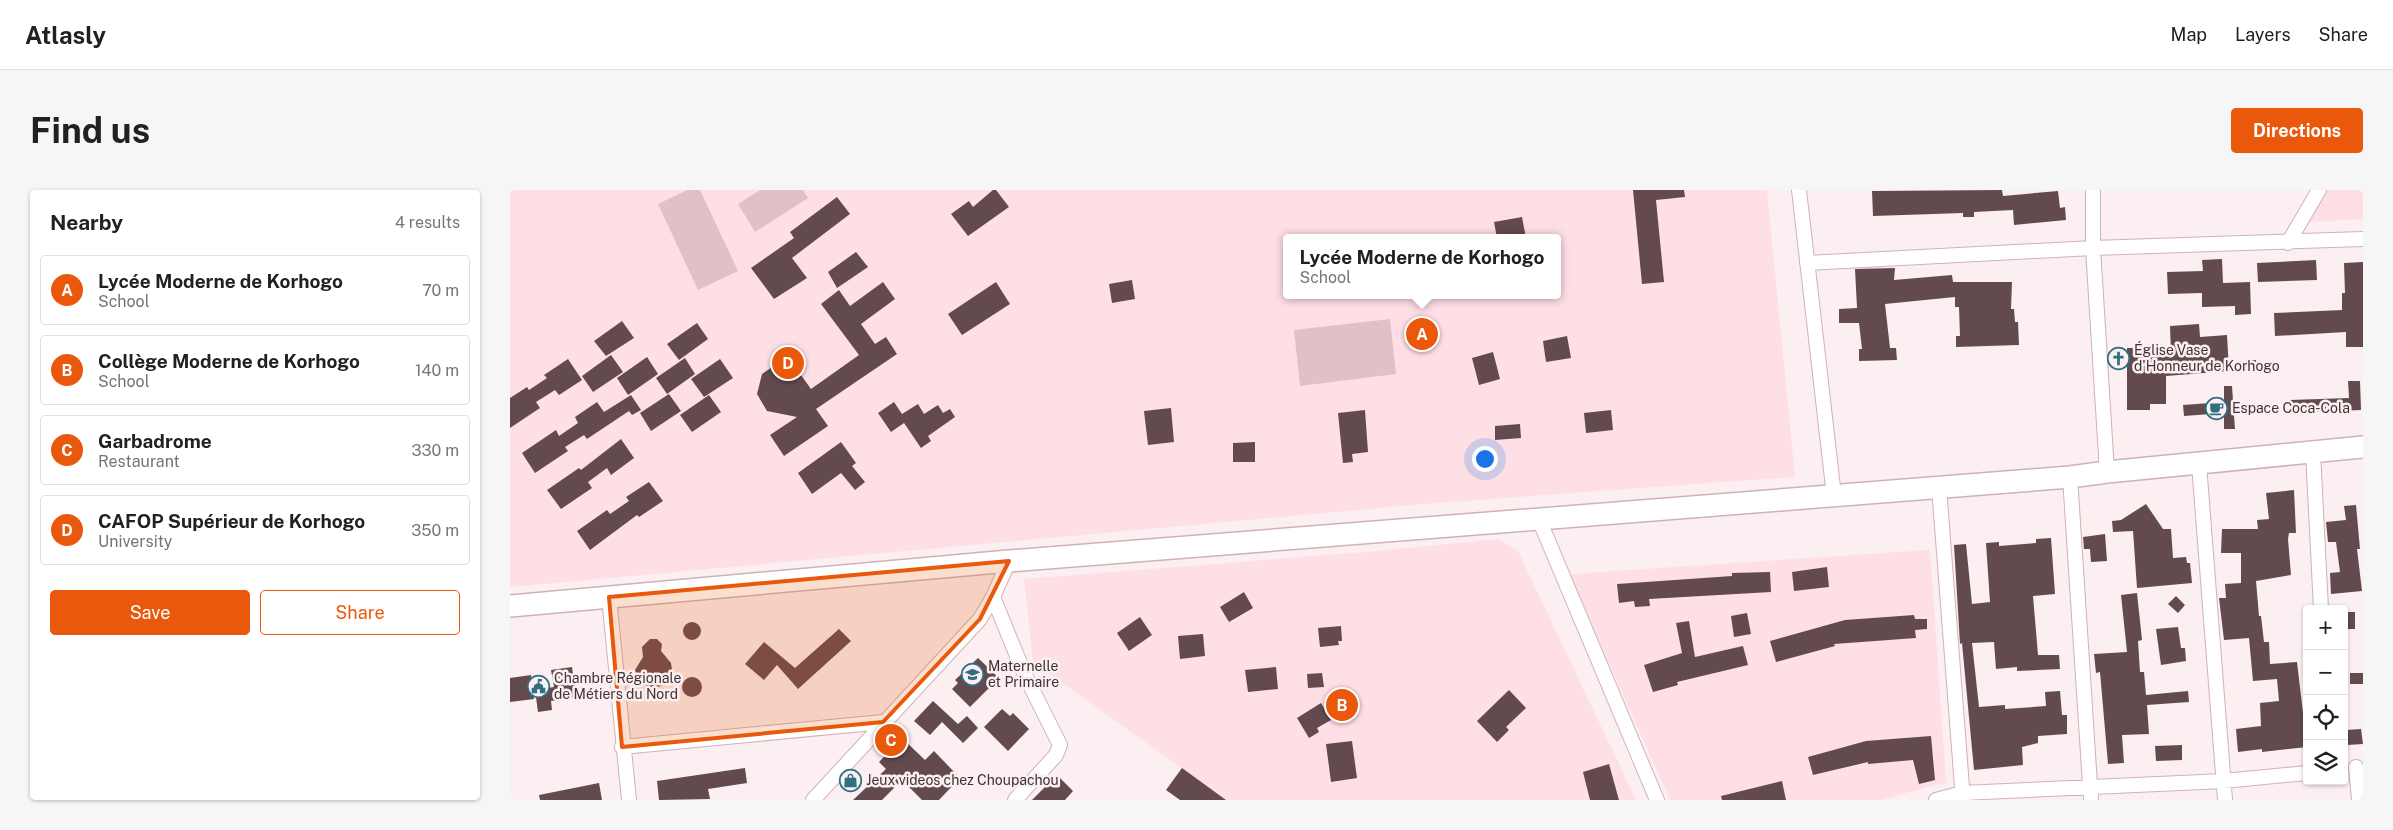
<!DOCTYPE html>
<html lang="en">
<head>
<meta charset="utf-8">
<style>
	body { margin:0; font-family:"Public Sans",sans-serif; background:#f6f6f6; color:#202124 }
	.controls { position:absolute; right:15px; bottom:15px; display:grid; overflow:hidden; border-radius:5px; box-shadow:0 1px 4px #0004 }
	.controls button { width:45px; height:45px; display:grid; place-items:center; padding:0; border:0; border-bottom:1px solid #e0e0e0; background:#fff; color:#202124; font:25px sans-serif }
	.you { position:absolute; left:974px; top:268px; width:18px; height:18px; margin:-12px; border:4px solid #fff; border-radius:50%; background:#1a73e8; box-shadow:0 0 0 8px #1a73e833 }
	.badge { display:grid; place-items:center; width:32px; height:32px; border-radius:50%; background:#ea580c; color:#fff; font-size:16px; font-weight:700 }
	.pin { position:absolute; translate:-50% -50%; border:2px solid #fff; box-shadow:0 1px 5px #0006 }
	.popup { position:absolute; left:773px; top:44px; width:278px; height:65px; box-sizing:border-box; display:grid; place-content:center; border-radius:5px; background:#fff; filter:drop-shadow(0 1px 4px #0005); font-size:16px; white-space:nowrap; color:#757577 }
	.popup b { font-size:19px; color:#202124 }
	.popup::after { content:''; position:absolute; left:50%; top:100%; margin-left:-10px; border:10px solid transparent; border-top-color:#fff }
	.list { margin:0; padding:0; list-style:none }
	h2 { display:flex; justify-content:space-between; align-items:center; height:65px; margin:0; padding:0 20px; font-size:21px }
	h2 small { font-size:16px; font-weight:400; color:#757577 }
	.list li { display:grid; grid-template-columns:32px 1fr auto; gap:15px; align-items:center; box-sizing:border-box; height:70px; margin:0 10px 10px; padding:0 10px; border:1px solid #e0e0e0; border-radius:5px }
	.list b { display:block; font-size:19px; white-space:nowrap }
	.list p { margin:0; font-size:16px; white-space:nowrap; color:#757577 }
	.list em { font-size:16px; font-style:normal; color:#757577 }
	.actions { display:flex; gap:10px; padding:15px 20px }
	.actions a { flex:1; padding:11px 0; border:1px solid #ea580c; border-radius:5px; text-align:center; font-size:18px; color:#ea580c }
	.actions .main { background:#ea580c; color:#fff }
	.icon { flex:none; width:28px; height:28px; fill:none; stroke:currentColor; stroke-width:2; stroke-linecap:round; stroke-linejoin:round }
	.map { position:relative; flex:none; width:1853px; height:610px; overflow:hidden; border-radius:5px }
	header { display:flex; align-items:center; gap:30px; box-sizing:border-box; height:70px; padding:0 25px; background:#fff; border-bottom:1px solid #e0e0e0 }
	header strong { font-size:24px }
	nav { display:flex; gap:28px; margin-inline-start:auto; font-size:18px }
	.intro { display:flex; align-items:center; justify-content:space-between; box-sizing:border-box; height:120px; padding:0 30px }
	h1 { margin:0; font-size:35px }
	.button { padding:12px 22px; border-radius:5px; background:#ea580c; color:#fff; font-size:18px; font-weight:700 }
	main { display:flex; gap:30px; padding:0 30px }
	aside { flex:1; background:#fff; border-radius:5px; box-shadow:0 1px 4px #0004 }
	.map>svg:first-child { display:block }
	.built { fill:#fedfe5; fill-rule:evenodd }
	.green { fill:#e0c1c8 }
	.building { fill:#634a4f }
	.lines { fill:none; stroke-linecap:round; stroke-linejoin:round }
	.street-casing { stroke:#cfb2b7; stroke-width:16 }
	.primary-casing { stroke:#cfb2b7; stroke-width:24 }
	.street { stroke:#fff; stroke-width:14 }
	.primary { stroke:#fff; stroke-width:21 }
	.marked { fill:#e8590c; fill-opacity:0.2; stroke:#e8590c; stroke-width:4; stroke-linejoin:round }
	.labels { text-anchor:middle; stroke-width:5; stroke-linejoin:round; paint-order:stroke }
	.poi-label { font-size:14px; fill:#3e3234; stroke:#fbeff1; text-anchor:start }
</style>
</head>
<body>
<header>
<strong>Atlasly</strong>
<nav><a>Map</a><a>Layers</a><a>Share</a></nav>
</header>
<div class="intro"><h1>Find us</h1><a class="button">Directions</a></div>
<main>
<aside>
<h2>Nearby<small>4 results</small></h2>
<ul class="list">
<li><span class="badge">A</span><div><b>Lycée Moderne de Korhogo</b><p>School</p></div><em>70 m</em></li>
<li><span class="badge">B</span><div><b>Collège Moderne de Korhogo</b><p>School</p></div><em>140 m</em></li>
<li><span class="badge">C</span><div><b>Garbadrome</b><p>Restaurant</p></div><em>330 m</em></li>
<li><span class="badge">D</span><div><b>CAFOP Supérieur de Korhogo</b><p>University</p></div><em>350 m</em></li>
</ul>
<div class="actions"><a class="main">Save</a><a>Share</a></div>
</aside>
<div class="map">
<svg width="1853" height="610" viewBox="0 0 1853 610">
	<rect width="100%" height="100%" fill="#fbeff1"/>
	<path class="built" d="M0,0H1257L1285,287L925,313L0,397ZM777,48H1047V105H777Z
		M1816,0H1853V29L1797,32Z
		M989,349L1008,361L1126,610H716L523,472L514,389L856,362Z
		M1420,360L1436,592L1371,610H1160L1059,384Z"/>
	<path class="green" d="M177,0H190L228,81L188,100L148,14Z
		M250,0H293L298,8L245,42L228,14Z
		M880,129L886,184L790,196L784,140Z"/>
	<path class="building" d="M483,0H486L499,17L458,46L441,24L459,11L463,17Z
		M1123,0H1174L1175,7L1146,10L1154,92L1132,94Z
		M1492,0L1493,6L1548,1L1550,18L1555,17L1556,30L1504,35L1503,20L1464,22V27H1453V23L1363,26L1362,1Z
		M327,7L340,24L282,68L297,88L264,109L241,78L284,48L280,42Z
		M1012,27L1016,48H987L984,32Z
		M346,62L358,77L327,98L318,82Z
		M1712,69L1713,93L1740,92L1741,124L1725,125V116L1692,117V103L1658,104L1657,82L1693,81L1692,70Z
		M1806,70L1807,90L1748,92L1747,73Z
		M1853,72V157H1836V142L1765,146L1764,123L1832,120V103H1835L1834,73Z
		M1385,78L1384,90L1442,85L1443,92H1502L1501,119H1504L1505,132H1508L1509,155L1446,157V146H1450L1449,117H1445V107L1375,114L1380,158H1386L1387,170L1349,171V159H1352L1349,133H1329V119L1347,118L1345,79Z
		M622,90L625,109L602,113L599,94Z
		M373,92L385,109L351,134L365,154L376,147L387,164L306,219L318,236L274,266L260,245L287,227L257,221L247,204L252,184L268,173L286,178L301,199L349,165L311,114L329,100L340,116Z
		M486,92L500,114L452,145L438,124Z
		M112,131L124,148L96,166L84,151Z
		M187,133L198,149L169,170L157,154Z
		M1689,134L1690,147L1717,145L1719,181L1656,186V214H1640V220H1617V158H1639V163H1661L1660,136Z
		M1057,146L1061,168L1036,172L1033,151Z
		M983,162L990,189L969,195L962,168Z
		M101,165L113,182L83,202L72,186Z
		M137,167L148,184L118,205L107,188Z
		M175,168L185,184L157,204L146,188Z
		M58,169L72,190L49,205L45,200L26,212L30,218L0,238V208L17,197L19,200L37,188L34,185Z
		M210,169L223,188L194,207L181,189Z
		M1746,170L1747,182L1725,183L1724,172Z
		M1838,191H1850L1851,220L1780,223V210L1839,208Z
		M1714,196H1722L1725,239H1714V223L1674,226L1673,215L1714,212Z
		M159,204L171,221L141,241L130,223Z
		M121,205L131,220L122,225L119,221L77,249L74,245L55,257L58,261L25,283L12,263L46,240L49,246L68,233L65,227L87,212L94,222Z
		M199,205L211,222L182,242L170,225Z
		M384,212L392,224L408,214L414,224L428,215L433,223L440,219L445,227L418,246L421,251L411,258L394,233L381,242L368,223Z
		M661,218L664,252L638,255L634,221Z
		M855,220L858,262L842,264L843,272L833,273L828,223Z
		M1101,220L1103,240L1076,243L1074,223Z
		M1010,234L1011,248L985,250V236Z
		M111,249L124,268L101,285L97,278L78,292L82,298L51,319L37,300L69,278L71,280Z
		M331,252L346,273L342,276L355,292L345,300L331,283L302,304L288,283Z
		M745,252V272H723V253Z
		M139,292L153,311L129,327L127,325L80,360L67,341L97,320L100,324L119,311L116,307Z
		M1784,300L1786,343H1779L1778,349L1781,385L1746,391L1749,426H1751L1754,452H1759L1760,474L1787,472L1797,557L1752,562V559L1728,562L1726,539L1751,536L1750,513L1769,511L1767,489L1743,491L1739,448L1714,450L1709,408H1716L1715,394L1731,393V363H1711L1712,339H1748L1747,330L1759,329L1756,303Z
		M1636,314L1653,339H1661L1663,368L1676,367L1677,373H1680L1682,393L1627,398L1623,341L1603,342L1602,331L1611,330Z
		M1846,315L1850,359H1847L1852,401L1821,404L1820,383L1830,382L1826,352H1818L1816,332L1836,330L1834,316Z
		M1595,344L1597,371L1581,372L1580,359H1574L1573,347Z
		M1541,348L1545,404L1523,406L1528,465H1549L1550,479L1507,481V477L1486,479L1484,452L1462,453L1469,517L1495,515V519L1536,516L1535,502L1550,501L1552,525H1557V544L1528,546V553L1512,557L1513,575L1464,580L1452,453L1450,454L1444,355L1456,354L1462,414L1480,412L1476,353L1489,352V356L1526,353V349Z
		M1317,377L1319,397L1284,401L1282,382Z
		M1260,382L1261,402L1139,409L1140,416L1125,417L1124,411L1109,413L1107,394L1222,386V383Z
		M734,402L743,418L719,432L710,417Z
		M1627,403L1632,450L1628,451L1630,482H1634L1636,505L1678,501L1679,512L1637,515L1639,544L1612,545L1614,573L1598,574L1590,482L1586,483L1584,464L1617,462L1611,405Z
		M1666,406L1675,415L1668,423L1658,414Z
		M1834,422H1845V439H1834Z
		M1237,423L1241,444L1224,447L1221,426Z
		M1404,425L1405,429H1417V439L1405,440L1406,448L1324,454L1325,456L1266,472L1260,451L1335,430Z
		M630,427L642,445L619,461L607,443Z
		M1179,431L1185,467L1233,456L1238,475L1167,492L1168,495L1143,502L1134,475L1172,463L1166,433Z
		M173 441a9 9 0 1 1 18 0a9 9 0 1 1-18 0Z
		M831,436L832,451H828L829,455L810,457L808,438Z
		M1668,437L1671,458H1675L1676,471L1651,475L1646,439Z
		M329,439L341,451L288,499L267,475L254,490L235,474L254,452L285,478Z
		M693,444L695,466L670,469L668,446Z
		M140,449H147L152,454L151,461L161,473L163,487L151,496L143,498L131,494L125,480L133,467L132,457Z
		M468,468L489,488L460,517L442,499L448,493L445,490Z
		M62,477L66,507L41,511L42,520L28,522L25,500L44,497L41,480Z
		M766,477L768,499L738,502L735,480Z
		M812,483L814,497L798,498L797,484Z
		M1840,483H1853V494H1840Z
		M21,485L24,509L0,512V488Z
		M172 497a10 10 0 1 1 20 0a10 10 0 1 1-20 0Z
		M999,500L1016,518L996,537L999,540L987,552L967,531Z
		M423,511L448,534L457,526L468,538L453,553L432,532L420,545L404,531Z
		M811,513L821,530L807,538L809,542L799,548L787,528Z
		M492,519L500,526L503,523L519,539L498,561L474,537Z
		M1851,539L1853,554L1837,555L1836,540Z
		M1421,546L1425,590L1409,594L1403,570L1358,574V572L1303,585L1298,567L1356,551Z
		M392,548L415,570L424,561L450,588L429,610H412L392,590L372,610H343L376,579L369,572Z
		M842,551L847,588L821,592L816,554Z
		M1672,555V570L1646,571L1645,556Z
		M1099,574L1109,610H1080L1073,582Z
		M235,578L237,593L198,599L200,609L149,610L147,591Z
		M672,578L716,610H670L656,600Z
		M547,585L563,601L555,610H522Z
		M1272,591L1276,610H1212L1211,606Z
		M89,593L92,610H30L29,605Z"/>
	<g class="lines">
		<defs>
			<path id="street" d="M1289,0L1324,306
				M1583,0V58L1597,282
				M1778,53L1809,0
				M1297,73L1583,58L1853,49
				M1803,262L1811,419
				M1689,274L1715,610
				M1560,287L1581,610
				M1429,297L1453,610
				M1028,327L1147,610
				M99,407L119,610
				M483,407L514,483L550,555L546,565L505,610
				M112,557L373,532
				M1846,577L1849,610
				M303,610L470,429L483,407L499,371
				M1426,610L1452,603L1714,591L1797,583"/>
			<path id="primary" d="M0,416L499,371L1560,287L1597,282L1853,257"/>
		</defs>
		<use href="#street" class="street-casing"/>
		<use href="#primary" class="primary-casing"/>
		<use href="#street" class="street"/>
		<use href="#primary" class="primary"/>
	</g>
	<path class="marked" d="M499,371L470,429L373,532L112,557L99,407Z"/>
	<defs>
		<symbol id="church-ring" viewBox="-11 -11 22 22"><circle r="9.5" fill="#fbeff1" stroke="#2e7082" stroke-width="1.5"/><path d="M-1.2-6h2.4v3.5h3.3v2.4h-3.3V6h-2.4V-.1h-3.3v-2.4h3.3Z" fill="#2e7082"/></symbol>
		<symbol id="cafe-ring" viewBox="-11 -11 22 22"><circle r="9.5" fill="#fbeff1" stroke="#2e7082" stroke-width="1.5"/><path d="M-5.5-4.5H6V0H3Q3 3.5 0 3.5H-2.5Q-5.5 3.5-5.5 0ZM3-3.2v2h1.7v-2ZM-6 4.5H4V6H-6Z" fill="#2e7082"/></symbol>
		<symbol id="school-ring" viewBox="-11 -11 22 22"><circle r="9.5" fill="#fbeff1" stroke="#2e7082" stroke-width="1.5"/><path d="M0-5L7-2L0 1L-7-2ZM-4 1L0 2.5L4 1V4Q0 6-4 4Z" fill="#2e7082"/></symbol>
		<symbol id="civic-ring" viewBox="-11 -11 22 22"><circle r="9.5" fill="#fbeff1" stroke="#2e7082" stroke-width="1.5"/><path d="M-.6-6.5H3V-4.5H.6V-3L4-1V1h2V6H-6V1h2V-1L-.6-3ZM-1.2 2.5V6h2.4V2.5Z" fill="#2e7082"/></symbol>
		<symbol id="shop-ring" viewBox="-11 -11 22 22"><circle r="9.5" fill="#fbeff1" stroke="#2e7082" stroke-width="1.5"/><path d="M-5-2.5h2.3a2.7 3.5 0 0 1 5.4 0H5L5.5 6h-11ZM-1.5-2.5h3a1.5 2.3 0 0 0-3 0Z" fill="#2e7082"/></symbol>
	</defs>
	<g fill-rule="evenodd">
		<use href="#church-ring" x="1596" y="156" width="25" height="25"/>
		<use href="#cafe-ring" x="1694" y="206" width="25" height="25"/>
		<use href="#school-ring" x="450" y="472" width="25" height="25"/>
		<use href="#civic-ring" x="16" y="484" width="25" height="25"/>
		<use href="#shop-ring" x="328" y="578" width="25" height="25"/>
	</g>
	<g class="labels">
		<g class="poi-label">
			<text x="1624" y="165">Église Vase<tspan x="1624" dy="16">d'Honneur de Korhogo</tspan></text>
			<text x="1722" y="223">Espace Coca-Cola</text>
			<text x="478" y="481">Maternelle<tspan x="478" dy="16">et Primaire</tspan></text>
			<text x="44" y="493">Chambre Régionale<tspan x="44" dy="16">de Métiers du Nord</tspan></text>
			<text x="356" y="595">Jeux videos chez Choupachou</text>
		</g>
	</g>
</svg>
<div class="controls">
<button>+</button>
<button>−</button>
<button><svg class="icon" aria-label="locate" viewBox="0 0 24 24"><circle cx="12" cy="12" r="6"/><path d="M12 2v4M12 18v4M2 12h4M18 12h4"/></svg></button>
<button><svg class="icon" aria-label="layers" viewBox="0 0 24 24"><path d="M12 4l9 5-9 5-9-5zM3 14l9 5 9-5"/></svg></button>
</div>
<div class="you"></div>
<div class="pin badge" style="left:912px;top:144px">A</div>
<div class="popup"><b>Lycée Moderne de Korhogo</b>School</div>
<div class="pin badge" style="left:832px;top:515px">B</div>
<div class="pin badge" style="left:381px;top:550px">C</div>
<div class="pin badge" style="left:278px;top:173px">D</div>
</div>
</main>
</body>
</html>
